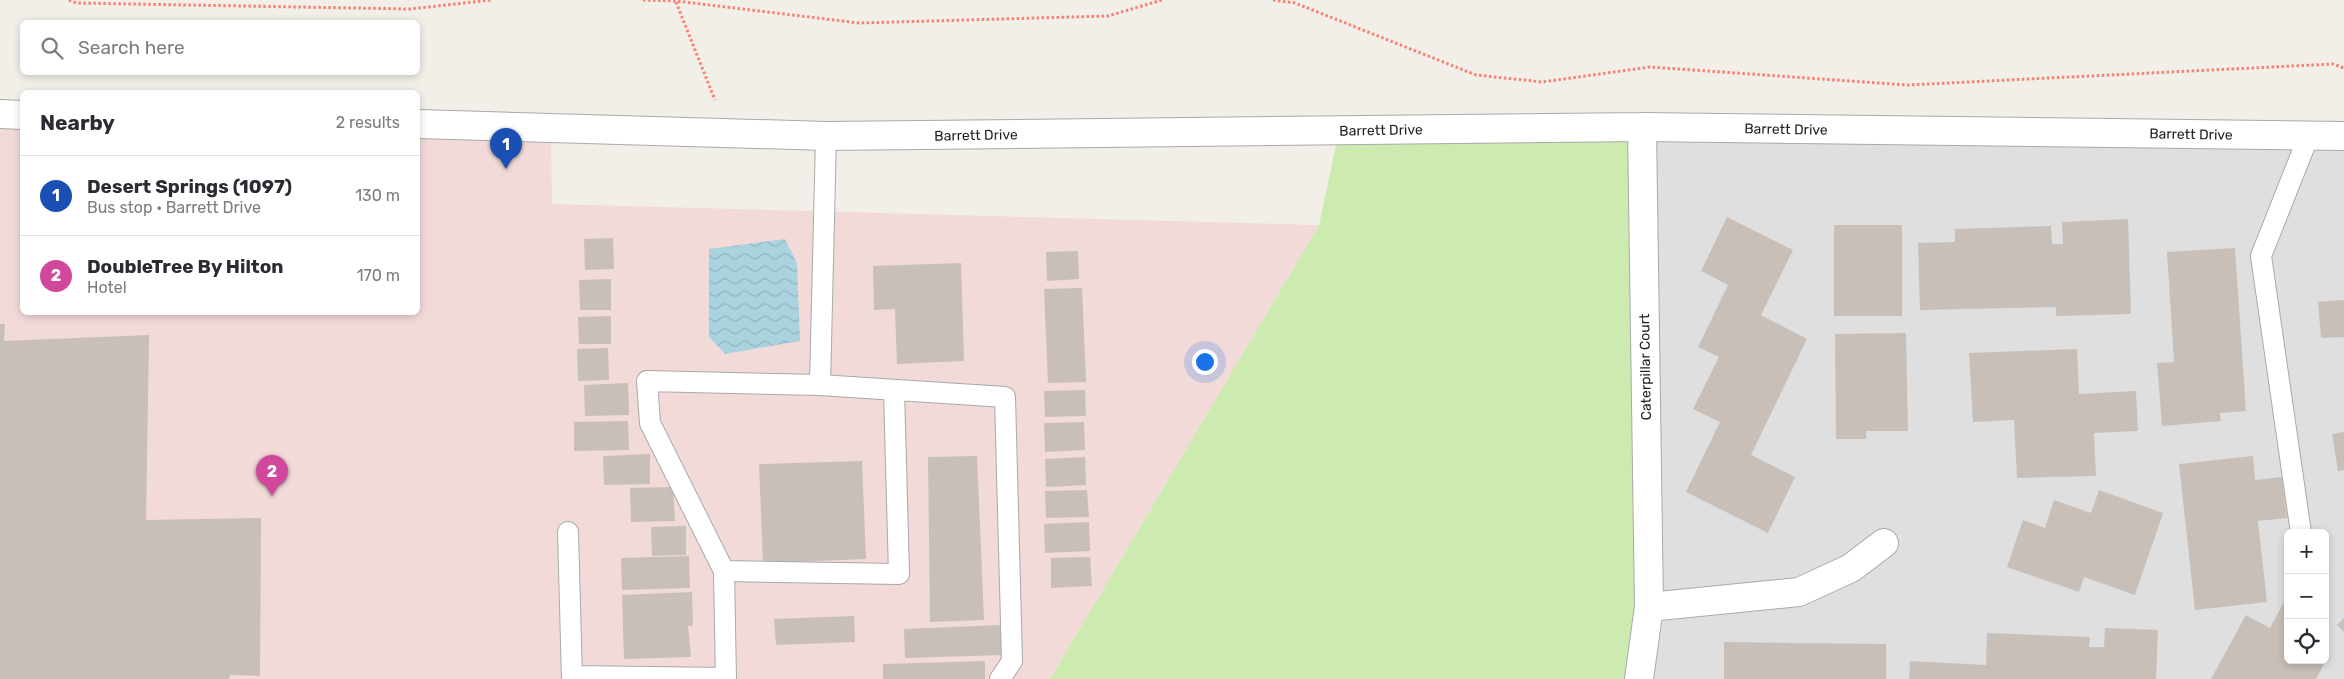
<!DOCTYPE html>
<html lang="en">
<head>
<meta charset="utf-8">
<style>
	body { margin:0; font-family:Rubik,sans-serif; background:#f2f2f3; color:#2b2b33 }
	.controls { position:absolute; right:15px; bottom:15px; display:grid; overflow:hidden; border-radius:8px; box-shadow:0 2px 8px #0003 }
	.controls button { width:45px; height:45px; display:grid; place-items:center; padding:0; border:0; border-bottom:1px solid #e1e1e2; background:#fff; color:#2b2b33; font:25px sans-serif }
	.you { position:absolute; left:1204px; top:361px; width:18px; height:18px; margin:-12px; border:4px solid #fff; border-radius:50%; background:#1a73e8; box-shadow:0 0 0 8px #1a73e833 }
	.badge { display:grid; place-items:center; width:32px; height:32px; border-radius:50%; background:#7c3aed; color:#fff; font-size:16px; font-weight:700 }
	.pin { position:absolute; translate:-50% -41px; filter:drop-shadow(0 1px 2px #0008) }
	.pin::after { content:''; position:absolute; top:26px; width:18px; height:15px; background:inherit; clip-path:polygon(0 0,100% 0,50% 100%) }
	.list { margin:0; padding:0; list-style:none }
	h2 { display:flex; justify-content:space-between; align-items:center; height:65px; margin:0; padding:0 20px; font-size:21px }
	h2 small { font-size:16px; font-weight:400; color:#7c7c81 }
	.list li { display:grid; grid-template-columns:32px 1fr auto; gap:15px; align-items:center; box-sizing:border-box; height:80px; padding:0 20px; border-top:1px solid #e1e1e2 }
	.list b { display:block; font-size:19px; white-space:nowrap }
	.list p { margin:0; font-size:16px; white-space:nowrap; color:#7c7c81 }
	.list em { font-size:16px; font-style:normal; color:#7c7c81 }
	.icon { flex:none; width:28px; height:28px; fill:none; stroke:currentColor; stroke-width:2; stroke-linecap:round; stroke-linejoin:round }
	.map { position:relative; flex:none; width:2344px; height:679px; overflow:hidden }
	.search { position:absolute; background:#fff; box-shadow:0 2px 8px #0003; left:20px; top:20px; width:400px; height:55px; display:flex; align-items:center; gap:12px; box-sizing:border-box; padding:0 18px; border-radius:8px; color:#7c7c81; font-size:19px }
	.panel { position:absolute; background:#fff; box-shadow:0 2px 8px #0003; left:20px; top:90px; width:400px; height:225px; border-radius:8px }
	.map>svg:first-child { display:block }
	.residential { fill:#e0dfdf; fill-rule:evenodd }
	.commercial { fill:#f2dad9 }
	.grass { fill:#cdebb0 }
	.water { fill:url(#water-waves) }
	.building { fill:#c7bfb8 }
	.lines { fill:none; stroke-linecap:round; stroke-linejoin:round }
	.service-casing { stroke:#a9a9a9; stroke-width:22 }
	.minor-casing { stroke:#a9a9a9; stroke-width:30 }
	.path { stroke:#fa8072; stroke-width:3; stroke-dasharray:2.5 2.5; stroke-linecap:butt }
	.service { stroke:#fff; stroke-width:20 }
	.minor { stroke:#fff; stroke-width:28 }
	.labels { text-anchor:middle; stroke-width:4; stroke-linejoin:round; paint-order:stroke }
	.street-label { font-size:14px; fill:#222; stroke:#fff }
</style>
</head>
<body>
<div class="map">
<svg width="2344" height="679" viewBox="0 0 2344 679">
	<defs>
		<pattern id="water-waves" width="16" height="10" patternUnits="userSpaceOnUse" patternTransform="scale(1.25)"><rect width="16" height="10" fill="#aad3df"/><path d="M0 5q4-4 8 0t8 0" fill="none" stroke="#92b5bf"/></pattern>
	</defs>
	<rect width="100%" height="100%" fill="#f2efe9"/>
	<path class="residential" d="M1642,127L2344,136V679H1639ZM2288,533H2325V660H2288Z"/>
	<path class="commercial" d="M0,114L22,115V312H418V124L551,127L552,204L1319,225L1050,679H0Z"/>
	<path class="grass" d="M1642,127L1639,679H1050L1319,225L1339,131Z"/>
	<path class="water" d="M785,239L797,263L800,341L725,354L709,337V249Z"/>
	<path class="building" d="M1727,217L1793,250L1761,315L1807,339L1751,455L1795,477L1768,533L1686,492L1720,422L1693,409L1719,357L1698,347L1728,285L1701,271Z
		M2128,219L2131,314L2056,316V307L1920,310L1918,243L1955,242V229L2051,226L2052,244H2063L2062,222Z
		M1834,225H1902V316H1834Z
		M613,238L614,269L585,270L584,239Z
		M2235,248L2246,411L2220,413L2221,421L2162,426L2157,363L2174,362L2167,252Z
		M1078,251L1079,279L1047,281L1046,252Z
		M961,263L964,361L897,364L895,309L874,310L873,266Z
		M611,279V310H580L579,280Z
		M1082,288L1086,382L1048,383L1044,289Z
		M2344,300V337L2321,338L2318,302Z
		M611,316V344H579L578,317Z
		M0,324H5L4,341L149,335L146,520L261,518L260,676L230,675L229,679H0Z
		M1906,333L1908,431H1866V439H1836L1835,334Z
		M608,348L609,380L578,381L577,349Z
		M2077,349L2079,394L2136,391L2138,431L2094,433L2096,476L2017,478L2014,420L1973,422L1969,353Z
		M628,383L629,415L585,416L584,385Z
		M1085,390L1086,416L1045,417L1044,391Z
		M628,421L629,450L574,451V422Z
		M1084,422L1085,450L1045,452L1044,423Z
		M2344,432V470L2338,471L2332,434Z
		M650,454V484L604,485L603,456Z
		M977,456L984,620L930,622L928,457Z
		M2253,456L2255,480L2282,477L2287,518L2258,521L2267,602L2195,610L2179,464Z
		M1085,457L1086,485L1046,487L1045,459Z
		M862,461L866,559L763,563L759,464Z
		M673,487L675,521L631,522L630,488Z
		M1087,490L1089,517L1046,518L1045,491Z
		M2099,490L2163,513L2135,595L2084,577L2079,592L2007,567L2023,520L2045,528L2054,500L2091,513Z
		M1089,522L1090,551L1045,553L1044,524Z
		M686,526V555L652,556L651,527Z
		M689,556L690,588L622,590L621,558Z
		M1090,557L1092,586L1051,588V558Z
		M692,592L693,626H688L691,657L624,659L622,595Z
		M2286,598L2288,660H2326L2316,679H2211L2246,615L2270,628Z
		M854,616L855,642L776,645L774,619Z
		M2344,618V632L2337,625Z
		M1000,625L1002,655L905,658L904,629Z
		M2105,628L2158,630L2156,679H1909L1910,661L1986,665L1987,633L2090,637L2089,647H2104Z
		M1724,642L1886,644V679H1724Z
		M985,661V679H883V664Z"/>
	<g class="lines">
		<defs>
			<path id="service" d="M826,136L820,385L1005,397L1012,661L1000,679
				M568,532L572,679
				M2301,533L2261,256L2309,135
				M724,571L650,423L647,381L820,385
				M573,676L726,678
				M726,679L724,571L899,574L894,390"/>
			<path id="minor" d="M0,114L22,115
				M418,124L826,136L1642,127L2344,136
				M1649,607L1799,592L1851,568L1884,543
				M1639,679L1649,607L1642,127"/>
		</defs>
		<use href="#service" class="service-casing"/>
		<use href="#minor" class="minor-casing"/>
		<path class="path" d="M69,0L76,3L410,9L491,0
			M643,0L676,1L859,23L1108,16L1162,0
			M1273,0L1295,3L1476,75L1542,82L1650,67L1907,85L2333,64L2344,68
			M676,2L715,100"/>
		<use href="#service" class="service"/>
		<use href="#minor" class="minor"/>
	</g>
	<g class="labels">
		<g class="street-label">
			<text transform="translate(1786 129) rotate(1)" y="5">Barrett Drive</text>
			<text transform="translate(1381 130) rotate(-1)" y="5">Barrett Drive</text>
			<text transform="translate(2191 134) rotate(1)" y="5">Barrett Drive</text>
			<text transform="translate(976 135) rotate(-1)" y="5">Barrett Drive</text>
			<text transform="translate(1645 367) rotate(-91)" y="5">Caterpillar Court</text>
		</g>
	</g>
</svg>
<div class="controls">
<button>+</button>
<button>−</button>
<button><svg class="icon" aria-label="locate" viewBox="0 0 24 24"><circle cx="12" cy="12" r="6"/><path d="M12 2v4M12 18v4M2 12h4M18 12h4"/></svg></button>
</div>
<div class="you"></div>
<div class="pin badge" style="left:506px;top:169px;background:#1a4fb4">1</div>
<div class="pin badge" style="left:272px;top:496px;background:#d1479c">2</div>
<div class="search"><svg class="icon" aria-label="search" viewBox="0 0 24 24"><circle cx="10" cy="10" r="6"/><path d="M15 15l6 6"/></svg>Search here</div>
<section class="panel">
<h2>Nearby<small>2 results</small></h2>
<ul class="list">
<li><span class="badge" style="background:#1a4fb4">1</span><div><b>Desert Springs (1097)</b><p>Bus stop · Barrett Drive</p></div><em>130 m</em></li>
<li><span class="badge" style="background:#d1479c">2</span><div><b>DoubleTree By Hilton</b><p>Hotel</p></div><em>170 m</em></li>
</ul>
</section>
</div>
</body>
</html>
